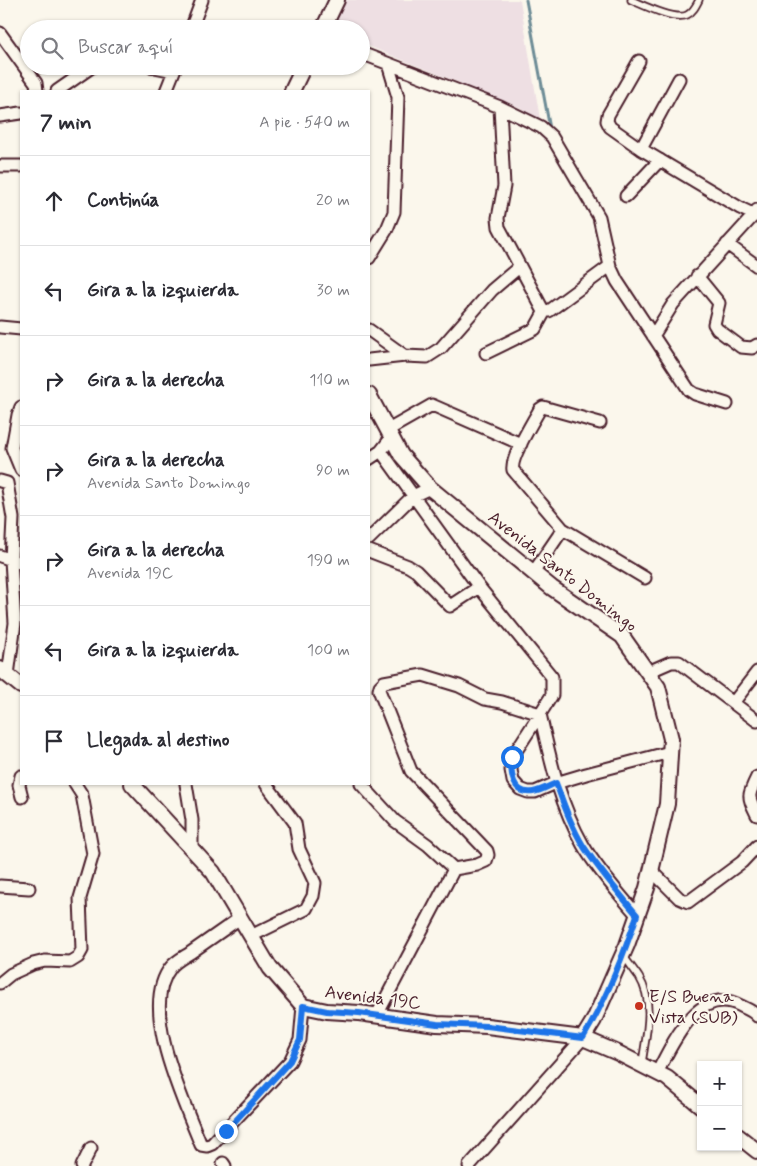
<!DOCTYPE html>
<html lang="es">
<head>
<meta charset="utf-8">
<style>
	body { margin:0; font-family:Mynerve,sans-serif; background:#f7f7f7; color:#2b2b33 }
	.controls { position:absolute; right:15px; bottom:15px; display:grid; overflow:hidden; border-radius:0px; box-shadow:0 1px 4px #0004 }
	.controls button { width:45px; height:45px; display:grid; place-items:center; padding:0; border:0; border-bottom:1px solid #e1e1e2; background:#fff; color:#2b2b33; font:25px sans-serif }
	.stop { position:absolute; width:15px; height:15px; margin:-11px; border:4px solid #1a73e8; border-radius:50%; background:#fff }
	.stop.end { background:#1a73e8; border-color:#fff; box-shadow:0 1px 5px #0008 }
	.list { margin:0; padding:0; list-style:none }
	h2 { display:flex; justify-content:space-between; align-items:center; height:65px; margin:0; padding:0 20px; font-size:21px }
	h2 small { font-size:16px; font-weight:400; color:#7c7c81 }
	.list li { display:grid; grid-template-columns:32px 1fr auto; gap:15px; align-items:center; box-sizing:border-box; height:90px; padding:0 20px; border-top:1px solid #e1e1e2 }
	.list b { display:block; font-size:19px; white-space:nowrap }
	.list p { margin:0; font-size:16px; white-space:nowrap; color:#7c7c81 }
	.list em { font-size:16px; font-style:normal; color:#7c7c81 }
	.icon { flex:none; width:28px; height:28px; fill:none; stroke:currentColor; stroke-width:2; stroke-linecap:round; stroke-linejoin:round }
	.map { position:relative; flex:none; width:757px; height:1166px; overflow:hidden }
	.search { position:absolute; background:#fff; box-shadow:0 1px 4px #0004; left:20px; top:20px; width:350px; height:55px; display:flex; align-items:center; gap:12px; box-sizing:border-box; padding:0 18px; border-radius:28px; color:#7c7c81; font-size:19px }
	.panel { position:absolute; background:#fff; box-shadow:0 1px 4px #0004; left:20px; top:90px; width:350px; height:695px; border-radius:0px }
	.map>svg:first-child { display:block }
	.built { fill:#eedfe3 }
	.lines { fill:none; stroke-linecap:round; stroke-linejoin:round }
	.stream { stroke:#6d8c96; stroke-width:3 }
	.service-casing { stroke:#4a1f2b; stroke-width:9 }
	.minor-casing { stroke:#4a1f2b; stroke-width:15 }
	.tertiary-casing { stroke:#4a1f2b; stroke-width:18 }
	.service { stroke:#fbf7ec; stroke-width:5.5 }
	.minor { stroke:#fbf7ec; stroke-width:11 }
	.tertiary { stroke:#fbf7ec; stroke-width:14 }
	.route { stroke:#1a73e8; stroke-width:6 }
	.poi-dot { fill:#c8321e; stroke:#fbf7ec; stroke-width:2 }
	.labels { text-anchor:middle; stroke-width:4; stroke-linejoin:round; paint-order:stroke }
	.street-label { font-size:18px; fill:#4a1f2b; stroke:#fbf7ec }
	.poi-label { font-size:18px; fill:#4a1f2b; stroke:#fbf7ec; text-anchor:start }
</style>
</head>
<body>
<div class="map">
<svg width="757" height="1166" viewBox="0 0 757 1166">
	<rect width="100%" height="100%" fill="#fbf7ec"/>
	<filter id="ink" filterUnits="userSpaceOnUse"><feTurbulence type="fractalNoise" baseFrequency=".02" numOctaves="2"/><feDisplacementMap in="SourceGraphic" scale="10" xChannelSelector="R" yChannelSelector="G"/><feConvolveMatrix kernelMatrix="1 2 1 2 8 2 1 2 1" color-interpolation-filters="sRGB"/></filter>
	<g filter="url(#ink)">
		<path class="built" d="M346,0H520L541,125L521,108L361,43V29H332Z"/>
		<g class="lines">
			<path class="stream" d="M526,0L550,129"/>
			<defs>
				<path id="service" d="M631,0C643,5 675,21 687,15C693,12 696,6 699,0
					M623,955C628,962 634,970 639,977C655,1003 646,1035 642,1063"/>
				<path id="minor" d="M191,29L202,0
					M0,33L36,83L37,91
					M361,53L500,107L541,127L552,137L599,217L610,266L617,281L689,390L695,394L727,404
					M639,61L608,115L607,121L610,127L641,149L740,208L757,216
					M150,66L174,71
					M57,91L93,66
					M166,91L176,66
					M500,107L504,186L498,218L499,227L542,308L545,311H549L610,266
					M0,116L21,113
					M641,149L679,79
					M0,166H21
					M626,196L660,160
					M727,244L757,266
					M369,258L387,229L394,212L398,97L388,64
					M697,276L719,303L714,324L717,329L741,347L752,348L757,345
					M0,327L21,329
					M369,330L405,356
					M653,336L673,304L755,214L757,210
					M486,353L535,329L545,311
					M369,360L405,356L427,357L441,348L492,290L519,267
					M21,407L18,415L12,448L21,470
					M600,423L543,407L540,409C533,421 510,459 513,470L563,529L645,578
					M388,430L432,405L521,444
					M381,451L479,587L552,677V695L540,714C551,762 559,802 583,845C596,868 620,895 637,915
					M369,459L381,451L392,437
					M0,481L7,483L13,518L11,560L15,623L8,675
					M369,539L413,496L430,488
					M369,551L408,566L416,571L450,606L479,587
					M0,556L21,563
					M533,573L563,529
					M648,672L671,662H679L757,721
					M733,703L757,672
					M21,776L19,785L22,797
					M757,777C747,797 748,796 757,815
					M186,784L192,820V850
					M361,784L395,821L428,845L454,869L377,1015
					M454,869L477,865L486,861L488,855L487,851L411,771L379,690L380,686L384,682L423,675L459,686L485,699L502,702L540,714L512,757L511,770L513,781L520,789L528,792H535L556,783L586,774L670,752
					M651,870L679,898L688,902L742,862L757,846
					M0,886L29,888
					M240,918C223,930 207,941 190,953C184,957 176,961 171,967C138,1007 184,1102 201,1145L207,1146L212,1144L290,1061L300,1040L303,1006
					M251,936L306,909L313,896L315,883L299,849L295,823L266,784
					M0,983L11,974L33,964L45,961L70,962L78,957L82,950L80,898L93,854L82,795L75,784
					M657,1073C672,1044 699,983 741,1006C747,1009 753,1011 757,1016
					M223,1163L225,1166
					M82,1166L91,1148
					M469,1166L583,1038"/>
				<path id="tertiary" d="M323,29L337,0
					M292,91L304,66
					M369,395L401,455L430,488L552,588L622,636L658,687L671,739L667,804L647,888L627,945L594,1020L583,1038
					M0,669L21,686
					M132,784L213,872L270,968L303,1006L327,1011L359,1013L437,1024L487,1026L583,1038L618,1053L667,1078L701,1106
					M738,1136L757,1151"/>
			</defs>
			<use href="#service" class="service-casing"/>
			<use href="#minor" class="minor-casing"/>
			<use href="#tertiary" class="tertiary-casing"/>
			<use href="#service" class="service"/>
			<use href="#minor" class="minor"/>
			<use href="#tertiary" class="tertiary"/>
		</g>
	</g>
	<g class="lines" filter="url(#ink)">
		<path class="route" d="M226,1131L290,1061L300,1040L303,1006L327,1011L359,1013L437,1024L487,1026L583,1038C606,1000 623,957 637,915C619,893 600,871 584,847C572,828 564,805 556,783C549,786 541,791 533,792C512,795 510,772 512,757"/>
	</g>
	<circle class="poi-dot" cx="639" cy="1006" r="5"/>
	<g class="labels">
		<g class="street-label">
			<text transform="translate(563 571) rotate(38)" y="6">Avenida Santo Domingo</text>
			<text transform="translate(373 997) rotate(7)" y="6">Avenida 19C</text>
		</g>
		<g class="poi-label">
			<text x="649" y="1002">E/S Buena<tspan x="649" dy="21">Vista (SUB)</tspan></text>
		</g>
	</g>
</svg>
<div class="controls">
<button>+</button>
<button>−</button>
</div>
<div class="stop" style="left:512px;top:757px"></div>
<div class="stop end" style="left:226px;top:1131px"></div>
<div class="search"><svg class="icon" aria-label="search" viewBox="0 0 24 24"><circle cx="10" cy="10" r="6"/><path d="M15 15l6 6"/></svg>Buscar aquí</div>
<section class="panel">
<h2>7 min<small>A pie · 540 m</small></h2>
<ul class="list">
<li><svg class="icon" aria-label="ahead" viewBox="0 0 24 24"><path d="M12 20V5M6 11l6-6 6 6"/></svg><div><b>Continúa</b></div><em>20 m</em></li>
<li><svg class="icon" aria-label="left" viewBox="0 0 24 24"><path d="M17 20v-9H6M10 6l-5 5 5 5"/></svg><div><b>Gira a la izquierda</b></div><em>30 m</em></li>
<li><svg class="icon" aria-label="right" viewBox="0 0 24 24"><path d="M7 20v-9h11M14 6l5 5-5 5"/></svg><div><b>Gira a la derecha</b></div><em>110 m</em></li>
<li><svg class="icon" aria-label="right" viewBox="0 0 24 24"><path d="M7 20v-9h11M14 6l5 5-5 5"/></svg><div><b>Gira a la derecha</b><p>Avenida Santo Domingo</p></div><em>90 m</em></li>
<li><svg class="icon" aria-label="right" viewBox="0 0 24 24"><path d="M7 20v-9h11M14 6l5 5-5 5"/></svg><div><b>Gira a la derecha</b><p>Avenida 19C</p></div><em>190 m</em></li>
<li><svg class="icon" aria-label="left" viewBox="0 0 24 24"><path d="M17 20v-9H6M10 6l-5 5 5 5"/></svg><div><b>Gira a la izquierda</b></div><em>100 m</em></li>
<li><svg class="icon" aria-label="arrive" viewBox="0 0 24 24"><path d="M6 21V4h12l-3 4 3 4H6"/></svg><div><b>Llegada al destino</b></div></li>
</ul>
</section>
</div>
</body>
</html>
